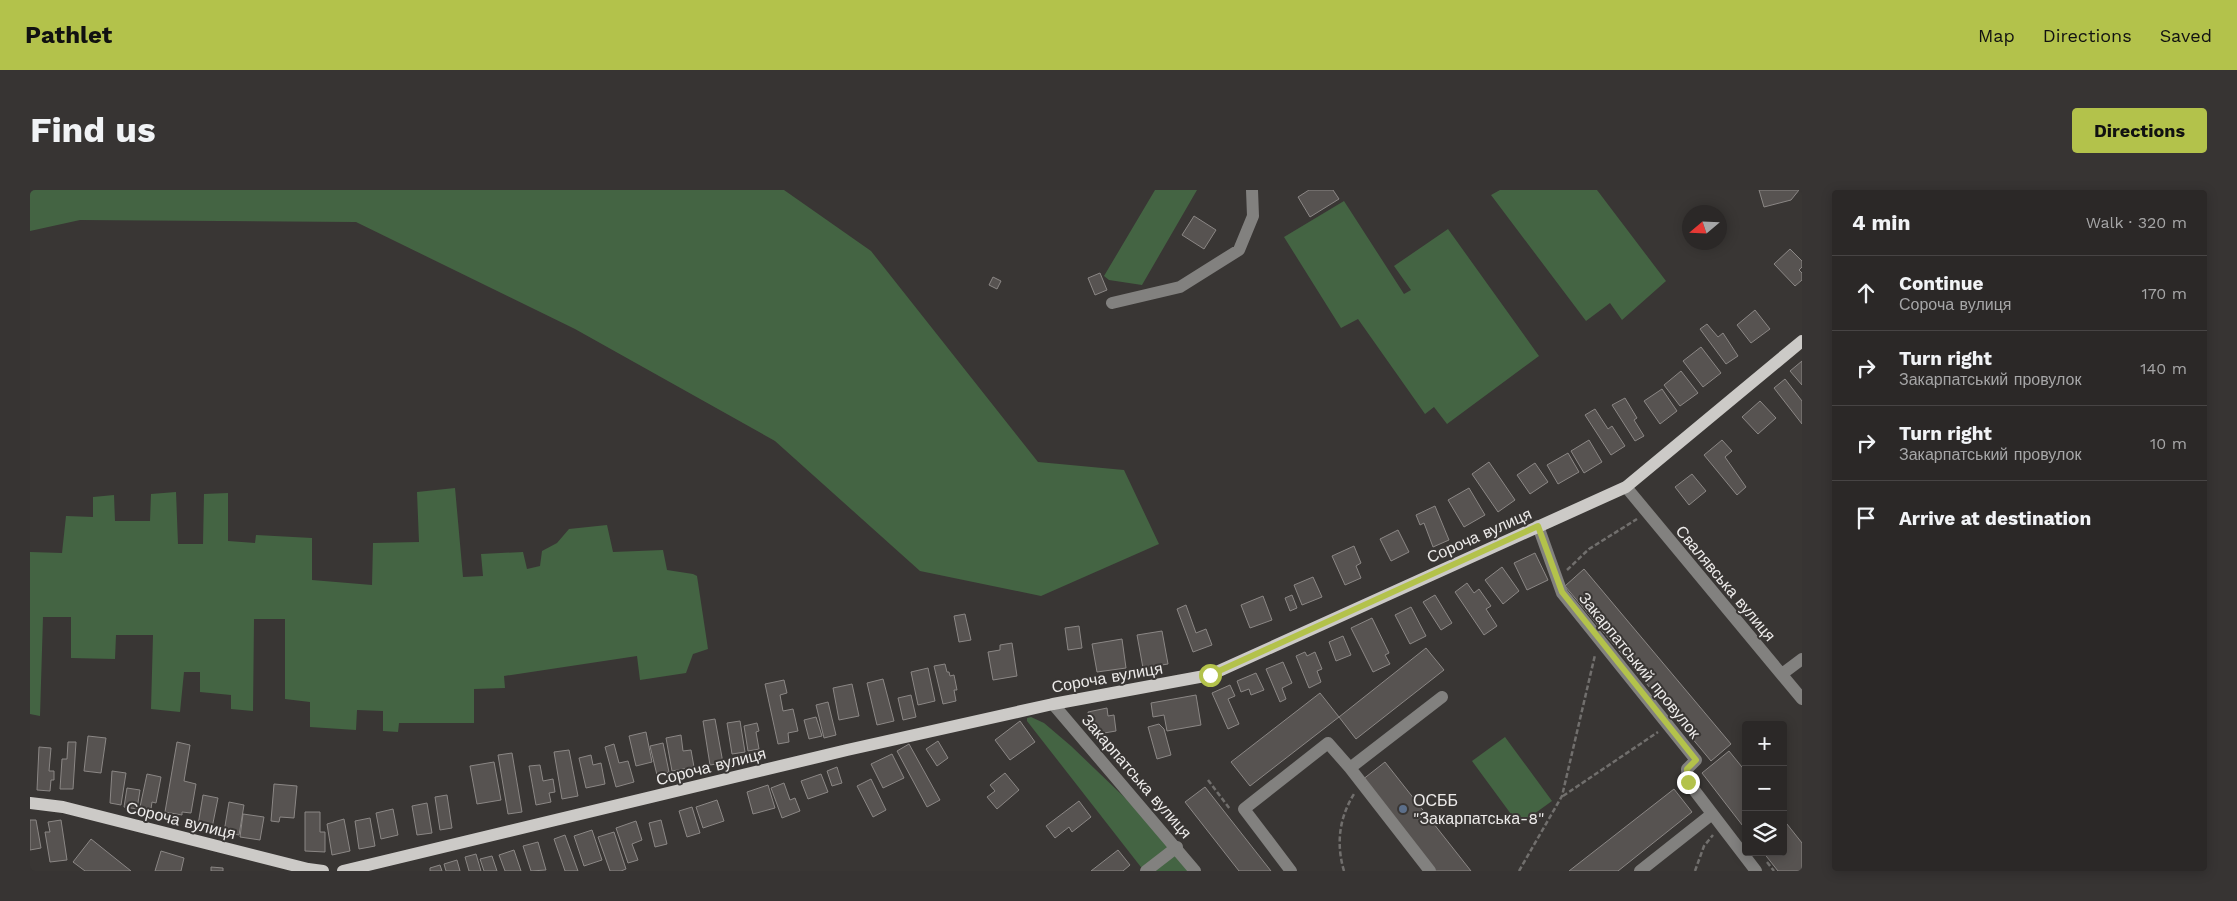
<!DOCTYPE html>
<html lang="en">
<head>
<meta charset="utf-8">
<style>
	body { margin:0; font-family:"Work Sans",sans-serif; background:#373433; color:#f1f3f6 }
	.controls { position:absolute; right:15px; bottom:15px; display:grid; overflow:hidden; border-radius:5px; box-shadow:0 2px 12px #0003 }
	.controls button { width:45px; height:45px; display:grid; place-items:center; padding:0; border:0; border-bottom:1px solid #474444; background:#2b2827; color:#f1f3f6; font:25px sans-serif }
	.compass { position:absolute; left:1652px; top:15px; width:45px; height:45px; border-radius:50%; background:#2b2827; box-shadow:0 2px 12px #0003; rotate:251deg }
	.stop { position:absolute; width:15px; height:15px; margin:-11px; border:4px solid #b3c24b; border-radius:50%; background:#fff }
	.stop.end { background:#b3c24b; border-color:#fff; box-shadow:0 1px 5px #0008 }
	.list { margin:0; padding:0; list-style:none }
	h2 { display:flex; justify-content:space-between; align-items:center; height:65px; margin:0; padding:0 20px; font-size:21px }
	h2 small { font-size:16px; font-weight:400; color:#a6a6a7 }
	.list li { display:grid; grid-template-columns:32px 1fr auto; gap:15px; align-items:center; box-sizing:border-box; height:75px; padding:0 20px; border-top:1px solid #474444 }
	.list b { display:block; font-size:19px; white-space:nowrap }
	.list p { margin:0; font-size:16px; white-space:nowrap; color:#a6a6a7 }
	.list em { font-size:16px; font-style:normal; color:#a6a6a7 }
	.icon { flex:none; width:28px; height:28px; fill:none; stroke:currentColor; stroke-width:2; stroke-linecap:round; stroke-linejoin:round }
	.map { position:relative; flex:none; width:1772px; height:681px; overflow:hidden; border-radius:5px }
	header { display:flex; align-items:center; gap:30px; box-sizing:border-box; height:70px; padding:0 25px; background:#b3c24b; color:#111 }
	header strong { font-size:24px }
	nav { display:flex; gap:28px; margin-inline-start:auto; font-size:18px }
	.intro { display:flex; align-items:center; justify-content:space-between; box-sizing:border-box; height:120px; padding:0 30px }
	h1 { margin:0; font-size:35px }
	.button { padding:12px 22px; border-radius:5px; background:#b3c24b; color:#111; font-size:18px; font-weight:700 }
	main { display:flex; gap:30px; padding:0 30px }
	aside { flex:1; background:#2b2827; border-radius:5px; box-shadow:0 2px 12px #0003 }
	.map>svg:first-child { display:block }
	.green { fill:#446443 }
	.building { fill:#575351; stroke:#8b8785 }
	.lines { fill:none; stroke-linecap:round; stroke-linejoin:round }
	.path { stroke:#716f6d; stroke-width:2.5; stroke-dasharray:5 2.5; stroke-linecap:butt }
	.minor { stroke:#82817f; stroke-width:12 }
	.major { stroke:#cccac7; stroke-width:12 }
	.route { stroke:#b3c24b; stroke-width:6 }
	.service-dot { fill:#5c6f8a; stroke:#393634; stroke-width:2 }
	.labels { text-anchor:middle; stroke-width:4; stroke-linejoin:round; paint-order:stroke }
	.street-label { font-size:16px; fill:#edebea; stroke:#393634 }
	.poi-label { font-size:16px; fill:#edebea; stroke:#393634; text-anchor:start }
</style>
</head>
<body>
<header>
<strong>Pathlet</strong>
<nav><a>Map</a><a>Directions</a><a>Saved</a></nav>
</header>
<div class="intro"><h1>Find us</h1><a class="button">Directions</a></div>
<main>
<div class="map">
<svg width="1772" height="681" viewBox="0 0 1772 681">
	<rect width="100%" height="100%" fill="#393634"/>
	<path class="green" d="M0,0H754L841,61L1008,272L1094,280L1129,354L1011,406L890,381L745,251L545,139L326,32L50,30L0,41Z
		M1125,0H1167L1112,95L1079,90L1074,86Z
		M1470,0H1567L1636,91L1592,130L1580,113L1556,131L1461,5Z
		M1314,11L1374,104L1381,100L1364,76L1418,39L1509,166L1417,234L1404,217L1395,224L1328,129L1311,138L1254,47Z
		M425,298L433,387L453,386L451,364L493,362L497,379L510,376L512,361L527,353L539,339L577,335L583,362L633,360L637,380L663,384L667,386L678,459L663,464L656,483L610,490L607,466L474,486L475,498L444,499V533H369L368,542L353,541V521L327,520L326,540L280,537V512L255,509V429H224L223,521L201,519V505L170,502V482H154L150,522L121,519L123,445H86L85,469L41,468V427H13L10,526L0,524V362L32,363L36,326L63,327V307L84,305L85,331H120L121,304L146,302L148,354H173L174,304L198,303V351L225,353L226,345L282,348V390L342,395L343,353L389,352L387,302Z
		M1001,527L1014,533L1041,556L1114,626L1161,681H1114L997,531V528Z
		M1475,547L1522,611L1489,635L1442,571Z"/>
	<path class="building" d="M1279,0H1303L1309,9L1280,27L1268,7Z
		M1729,0H1769L1761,10L1734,17Z
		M1164,26L1186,40L1174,59L1152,45Z
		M1760,59L1772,71V77L1769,80L1772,83V90L1765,96L1744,74Z
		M1070,83L1077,100L1065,105L1058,88Z
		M963,87L971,91L967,99L959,95Z
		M1725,120L1740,139L1721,153L1707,135Z
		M1677,134L1688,147L1693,143L1708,166L1696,174L1670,139Z
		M1671,157L1691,183L1673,197L1653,171Z
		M1772,171V195L1760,181Z
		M1651,181L1668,203L1650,216L1634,195Z
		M1755,189L1772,211V234L1744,198Z
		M1632,199L1647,221L1630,234L1614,211Z
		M1595,208L1607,228L1604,230L1614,246L1605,251L1582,215Z
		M1730,211L1746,228L1728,244L1712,227Z
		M1565,219L1578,239L1582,236L1595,256L1581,265L1555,225Z
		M1559,250L1572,272L1554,283L1541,261Z
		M1692,250L1702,261L1695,267L1716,297L1707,305L1674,265Z
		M1538,263L1549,282L1528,294L1517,275Z
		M1459,272L1485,310L1468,322L1442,284Z
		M1505,273L1518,292L1500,304L1487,285Z
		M1662,284L1676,301L1659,315L1645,297Z
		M1439,298L1455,325L1434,337L1418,310Z
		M1405,316L1419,350L1403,357L1394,333L1390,335L1386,325Z
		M1368,340L1379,362L1361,371L1350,349Z
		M1324,356L1331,373L1326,376L1331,388L1315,395L1302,366Z
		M1505,363L1518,390L1497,400L1484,373Z
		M1472,377L1489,401L1473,414L1455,390Z
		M1554,379L1701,554L1681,571L1535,396Z
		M1283,387L1292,407L1272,415L1264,395Z
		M1437,393L1444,403L1449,399L1461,416L1456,419L1467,436L1454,445L1425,402Z
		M1262,405L1267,418L1260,421L1255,408Z
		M1405,405L1422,433L1411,440L1393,412Z
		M1233,406L1242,430L1220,438L1211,415Z
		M1156,415L1166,443L1176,439L1182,455L1163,462L1147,419Z
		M1381,417L1396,446L1380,454L1365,425Z
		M935,424L941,450L929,452L924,426Z
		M1342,428L1359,463L1355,465L1360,474L1343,482L1321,438Z
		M1049,436L1052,458L1038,460L1035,438Z
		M1132,441L1138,474L1113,478L1107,445Z
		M1313,446L1321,465L1306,471L1299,452Z
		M1092,449L1096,478L1067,482L1062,454Z
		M982,453L987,486L963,490L958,462L970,460V455Z
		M1396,458L1414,480L1326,549L1309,527Z
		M1275,462L1277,466L1285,462L1292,479L1287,481L1291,492L1279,498L1266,466Z
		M1253,472L1262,493L1252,498L1256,509L1250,512L1236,479Z
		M915,474L917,482H919L920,486L924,485L927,500H924L926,511L913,514L904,476Z
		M898,478L905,511L888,515L881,482Z
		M1226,483L1234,500L1221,505L1219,499L1211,502L1207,491Z
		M853,489L864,531L847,535L837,493Z
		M754,490L757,503L750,505L753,521L763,519L768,541L758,543L759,552L748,554L735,494Z
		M822,494L829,526L809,530L803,498Z
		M1200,495L1205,506L1198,509L1209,534L1198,539L1182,503Z
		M1290,503L1309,527L1220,596L1201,572Z
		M881,505L886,527L873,530L868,508Z
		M1166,505L1171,535L1137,541L1134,525L1123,527L1121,513Z
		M798,512L806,545L794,548L786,515Z
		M1077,518L1078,526L1084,525L1086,541L1062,545L1058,522Z
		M786,527L792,546L779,549L774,530Z
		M685,529L693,573L680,575L673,531Z
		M710,531L715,562L702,564L697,533Z
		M990,531L1005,552L980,570L965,550Z
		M727,533L729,541L726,542L729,559L718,561L714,536Z
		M1129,534L1134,539L1141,565L1127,569L1118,537Z
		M616,542L622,572L606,576L599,546Z
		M651,545L653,561L661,560L664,577L642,581L636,548Z
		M58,546L76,548L71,583L54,581Z
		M908,551L918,568L907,576L896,559Z
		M38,552H46L43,599H30L32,569H37Z
		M147,552L160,555L154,591L166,594L161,623L152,622V625L135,622Z
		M633,553L639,582L627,585L620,556Z
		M584,554L589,573L598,571L604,592L586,597L575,557Z
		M879,554L910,610L897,617L867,561Z
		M9,557L21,558L19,581H24V590H21L20,601L7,600Z
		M539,560L548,606L532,609L524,562Z
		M1699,561L1716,582V640L1672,583Z
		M482,563L492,622L478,624L468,565Z
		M862,564L874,588L853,598L841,574Z
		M561,565L563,575L571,573L575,594L556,598L549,568Z
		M464,572L471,610L447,614L440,576Z
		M1355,572L1441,681H1404L1332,590Z
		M510,575L513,591L523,589L525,602L519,603L521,612L506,615L499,576Z
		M807,577L812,593L802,596L797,581Z
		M82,581L96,583L91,615L80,613Z
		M975,583L989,600L967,619L957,607L965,601L960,595Z
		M117,584L131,587L126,613L122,612L121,619L110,617Z
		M791,584L798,602L778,609L771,591Z
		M841,589L856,620L843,627L827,596Z
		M754,593L760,610L765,608L770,621L752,628L741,598Z
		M244,594L267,596L264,628L250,627L249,632L241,631Z
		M738,595L745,618L723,624L717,602Z
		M1175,597L1241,681H1209L1155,612Z
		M97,598L110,600L107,619L94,617Z
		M1644,599L1662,622L1588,681H1539Z
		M173,605L188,608L182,638L168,635Z
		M417,605L422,638L410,640L405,607Z
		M687,610L694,631L673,638L666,617Z
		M1049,611L1061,627L1042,642L1039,637L1025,648L1016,636Z
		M199,612L214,615L209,645L194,642Z
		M397,613L402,643L387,645L382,616Z
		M662,617L670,643L657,647L649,621Z
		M363,619L368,645L351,649L346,623Z
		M275,622H290V642H295V662L275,661Z
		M213,624L234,627L230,650L210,647Z
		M340,628L345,656L329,659L325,631Z
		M314,629L320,661L302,665L297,634Z
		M1753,629L1772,653V681H1748L1733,662H1753Z
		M0,630H6L11,658L0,660Z
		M31,630L37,670L20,672L15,642H20L18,632Z
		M631,630L637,654L625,657L619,633Z
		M606,631L612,650L602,654L608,670L598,673L586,638Z
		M562,640L572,670L554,676L544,646Z
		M584,642L596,679L591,681H580L568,647Z
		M535,645L548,681H535L524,649Z
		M61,649L101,681H55L43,672Z
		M508,652L516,680L501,681L493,656Z
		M484,660L491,681H475L469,665Z
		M1088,660L1100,675L1093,681H1061Z
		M131,661L154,668L151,681H125Z
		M446,664L451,681H439L435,667Z
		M462,666L467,681H454L450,669Z
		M427,670L430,681H416L414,674Z
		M410,675L412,681H400V678Z
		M181,677L193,678V681H181Z"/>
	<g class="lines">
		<path class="path" d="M1537,380L1559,359L1607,329
			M1178,590L1200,619
			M1533,606L1628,542
			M1737,672L1744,681
			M1314,681C1306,654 1309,628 1324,604
			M1489,681L1532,606L1565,465
			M1665,681L1674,656L1683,645"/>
		<path class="minor" d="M1082,113L1150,97L1209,60L1223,26L1222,0
			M1596,297L1772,509
			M1508,336L1532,403L1666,570L1657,579L1658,592L1726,681
			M1752,484L1772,469
			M1023,514L1165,681
			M1116,681L1147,657
			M1261,681L1214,619L1298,553L1320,578
			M1400,681L1320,578L1412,507
			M1610,681L1682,624"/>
		<path class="major" d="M0,613L33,617L278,679L293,681
			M313,681L817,560L1023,514L1180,485L1596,297L1772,151"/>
	</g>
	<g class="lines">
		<path class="route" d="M1180,485L1508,336L1532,402L1666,570L1657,579L1658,592"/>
	</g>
	<circle class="service-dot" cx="1373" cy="619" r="5"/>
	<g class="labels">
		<g class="street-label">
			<text transform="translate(1449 345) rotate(-24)" y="6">Сороча вулиця</text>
			<text transform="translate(1696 393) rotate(50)" y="6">Свалявська вулиця</text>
			<text transform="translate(1610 475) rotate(51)" y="6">Закарпатський провулок</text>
			<text transform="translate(1077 487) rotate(-10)" y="6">Сороча вулиця</text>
			<text transform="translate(681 576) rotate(-14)" y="6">Сороча вулиця</text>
			<text transform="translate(1107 586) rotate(49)" y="6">Закарпатська вулиця</text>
			<text transform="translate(151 630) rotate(14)" y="6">Сороча вулиця</text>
		</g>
		<g class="poi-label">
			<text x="1383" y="616">ОСББ<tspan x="1383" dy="18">"Закарпатська-8"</tspan></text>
		</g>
	</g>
</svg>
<div class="controls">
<button>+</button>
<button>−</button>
<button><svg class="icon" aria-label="layers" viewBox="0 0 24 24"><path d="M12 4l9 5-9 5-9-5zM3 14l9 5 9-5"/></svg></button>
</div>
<svg class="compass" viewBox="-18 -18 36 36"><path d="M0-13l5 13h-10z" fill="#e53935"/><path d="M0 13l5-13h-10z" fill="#a6a6a7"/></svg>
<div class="stop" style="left:1180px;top:485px"></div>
<div class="stop end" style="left:1658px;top:592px"></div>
</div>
<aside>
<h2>4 min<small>Walk · 320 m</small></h2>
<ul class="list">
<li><svg class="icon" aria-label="ahead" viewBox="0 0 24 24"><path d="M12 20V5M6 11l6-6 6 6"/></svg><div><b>Continue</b><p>Сороча вулиця</p></div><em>170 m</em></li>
<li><svg class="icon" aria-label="right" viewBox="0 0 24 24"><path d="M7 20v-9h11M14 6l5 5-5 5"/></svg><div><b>Turn right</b><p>Закарпатський провулок</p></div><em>140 m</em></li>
<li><svg class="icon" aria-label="right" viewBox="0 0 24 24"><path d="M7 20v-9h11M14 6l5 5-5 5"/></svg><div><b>Turn right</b><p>Закарпатський провулок</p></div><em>10 m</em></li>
<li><svg class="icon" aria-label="arrive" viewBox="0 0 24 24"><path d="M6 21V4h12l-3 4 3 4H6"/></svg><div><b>Arrive at destination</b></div></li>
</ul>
</aside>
</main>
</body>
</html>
